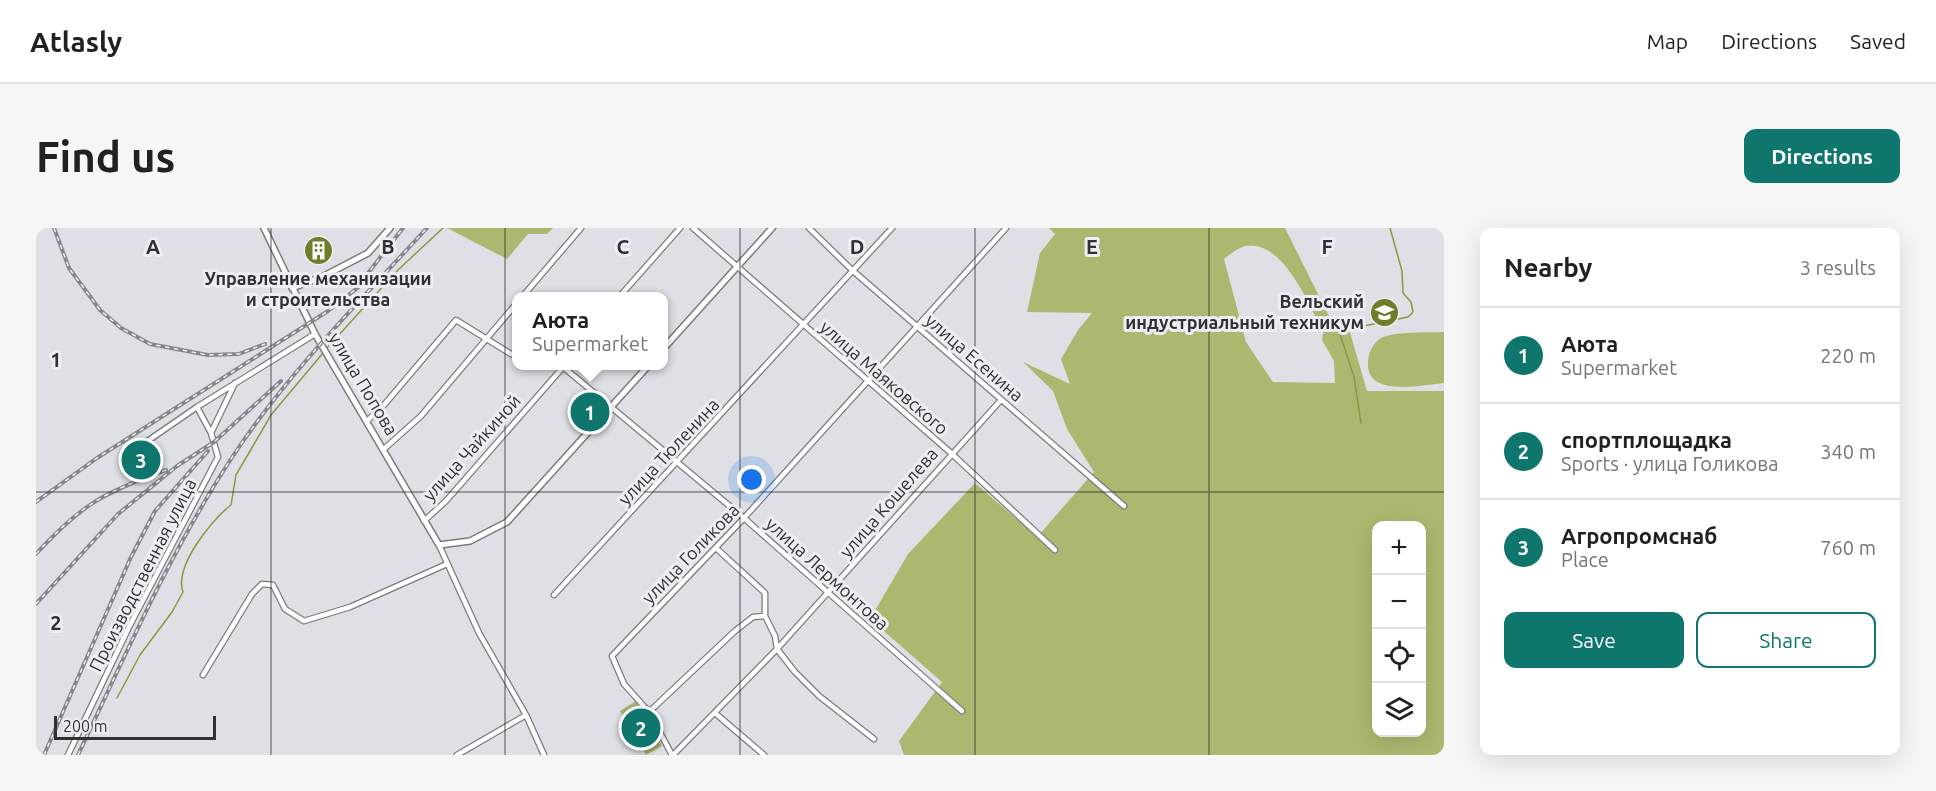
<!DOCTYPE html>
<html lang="en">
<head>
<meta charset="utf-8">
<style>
	body { margin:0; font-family:Ubuntu,sans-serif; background:#f6f6f6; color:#202124 }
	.controls { position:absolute; right:18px; bottom:18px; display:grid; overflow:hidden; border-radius:12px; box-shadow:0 6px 24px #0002 }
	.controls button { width:54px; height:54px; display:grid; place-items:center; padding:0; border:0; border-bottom:2px solid #e0e0e0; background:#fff; color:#202124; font:30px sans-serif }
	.scale { position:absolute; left:18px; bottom:15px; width:162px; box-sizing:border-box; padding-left:6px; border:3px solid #303133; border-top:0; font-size:16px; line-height:21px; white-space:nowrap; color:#303133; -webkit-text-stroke:4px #eceef3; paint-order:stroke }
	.you { position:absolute; left:716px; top:252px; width:21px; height:21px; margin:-15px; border:4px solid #fff; border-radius:50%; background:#1a73e8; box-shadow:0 0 0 9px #1a73e833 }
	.badge { display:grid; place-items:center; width:39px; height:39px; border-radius:50%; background:#0f766e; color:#fff; font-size:20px; font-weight:700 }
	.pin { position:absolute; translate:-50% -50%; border:3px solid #fff; box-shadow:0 2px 6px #0006 }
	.popup { position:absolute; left:476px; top:64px; width:156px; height:78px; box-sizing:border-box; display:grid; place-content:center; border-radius:12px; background:#fff; filter:drop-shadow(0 2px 4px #0005); font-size:20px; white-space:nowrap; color:#757577 }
	.popup b { font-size:22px; color:#202124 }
	.popup::after { content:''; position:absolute; left:50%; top:100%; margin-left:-12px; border:12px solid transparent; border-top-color:#fff }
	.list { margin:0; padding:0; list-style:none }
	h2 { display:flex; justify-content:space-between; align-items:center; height:78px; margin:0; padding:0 24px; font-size:26px }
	h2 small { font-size:20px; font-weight:400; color:#757577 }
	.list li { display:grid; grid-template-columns:39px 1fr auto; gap:18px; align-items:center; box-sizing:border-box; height:96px; padding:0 24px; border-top:2px solid #e0e0e0 }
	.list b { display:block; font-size:22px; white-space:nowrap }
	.list p { margin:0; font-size:20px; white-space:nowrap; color:#757577 }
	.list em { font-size:20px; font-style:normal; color:#757577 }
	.actions { display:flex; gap:12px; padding:18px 24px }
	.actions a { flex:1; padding:14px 0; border:2px solid #0f766e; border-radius:12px; text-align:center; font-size:21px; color:#0f766e }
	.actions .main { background:#0f766e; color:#fff }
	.icon { flex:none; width:33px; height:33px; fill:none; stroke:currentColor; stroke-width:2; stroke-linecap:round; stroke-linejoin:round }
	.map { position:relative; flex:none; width:1408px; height:527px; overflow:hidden; border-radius:12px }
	header { display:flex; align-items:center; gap:36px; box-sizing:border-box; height:84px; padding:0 30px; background:#fff; border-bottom:2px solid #e0e0e0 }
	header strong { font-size:28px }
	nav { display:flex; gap:33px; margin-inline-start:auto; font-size:21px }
	.intro { display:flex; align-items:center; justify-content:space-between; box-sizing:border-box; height:144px; padding:0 36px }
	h1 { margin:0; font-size:42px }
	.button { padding:15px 27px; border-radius:12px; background:#0f766e; color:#fff; font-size:21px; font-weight:700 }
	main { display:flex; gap:36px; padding:0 36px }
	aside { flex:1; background:#fff; border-radius:12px; box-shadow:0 6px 24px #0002 }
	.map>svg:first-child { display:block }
	.green { fill:#abb970; fill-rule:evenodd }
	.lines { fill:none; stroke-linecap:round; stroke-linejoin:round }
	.stream { stroke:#8a9941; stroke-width:1.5 }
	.minor-casing { stroke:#797b80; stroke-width:7 }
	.tertiary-casing { stroke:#797b80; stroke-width:8 }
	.minor { stroke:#fff; stroke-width:4.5 }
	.tertiary { stroke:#fff; stroke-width:5 }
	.rail-casing { stroke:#85868a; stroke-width:4 }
	.rail { stroke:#eceef3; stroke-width:1.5; stroke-dasharray:4.5; stroke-linecap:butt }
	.grid { fill:none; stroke:#303133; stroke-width:1.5; stroke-opacity:0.55 }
	.labels { text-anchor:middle; stroke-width:6; stroke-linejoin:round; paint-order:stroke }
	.poi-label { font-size:18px; font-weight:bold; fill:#303133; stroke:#eceef3 }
	.street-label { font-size:18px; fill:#303133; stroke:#eceef3 }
	.grid-label { font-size:20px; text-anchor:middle; font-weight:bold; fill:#303133; stroke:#eceef3; stroke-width:6; stroke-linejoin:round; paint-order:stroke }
</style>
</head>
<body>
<header>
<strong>Atlasly</strong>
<nav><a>Map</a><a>Directions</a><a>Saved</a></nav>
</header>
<div class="intro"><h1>Find us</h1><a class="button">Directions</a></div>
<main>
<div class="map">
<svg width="1408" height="527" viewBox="0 0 1408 527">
	<rect width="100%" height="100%" fill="#dfe0e6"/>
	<path class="green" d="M411,0H517L511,6H492L471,31Z
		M1013,0H1249L1296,94L1288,98L1281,92C1269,67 1243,11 1209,18C1202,20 1194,26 1188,31L1210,114L1237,154L1299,155L1298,133L1286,112L1288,101L1301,94H1311L1331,163H1408V527H868L863,513L906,454L834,391L872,326L939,255L1001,309L1058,244L1031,201L1017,163L987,134L1034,156L1025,131L1042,102L1056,85L991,84L1004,25L1019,6ZM1340,298H1386V505H1340Z
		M1408,104V155C1384,157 1323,172 1333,127C1335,120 1340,112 1347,109C1365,103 1390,105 1408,104Z
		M600,473L626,518L610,527L584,483Z"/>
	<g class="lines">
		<path class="stream" d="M723,18L740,0
			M290,121L362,42L407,0
			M1325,195L1318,149L1303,103L1372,89L1377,84L1375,74L1367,65L1366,43L1354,0
			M81,470L104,427L136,384L147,364C138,339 175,292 195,277L200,247L235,187L287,125"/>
		<defs>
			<path id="minor" d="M657,0L915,225L1019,322
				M773,0L816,42L1088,278
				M487,68L545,0
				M584,68L644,0
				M526,138L708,290L926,483
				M331,193L348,177L420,92L475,126L480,127
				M175,205L199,155
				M100,221L161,179L279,106
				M348,221L385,188L480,76
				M388,293L410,273L528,138
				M403,317L443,405L490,487L508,527
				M680,320L729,365V388L739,408L741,421L759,444L783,468L838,511
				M518,367L856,0
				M167,447L216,366L226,356L237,357L249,381L268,393L314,379L411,336
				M613,484L699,403L717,389L729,388
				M679,485L728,527
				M32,527L94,397L182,229L175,205L161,179
				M421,527L490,487
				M636,527L613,484L588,456L576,428L708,290L970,0
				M637,527L741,421L965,172"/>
			<path id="tertiary" d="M228,0L279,106L403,317L434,313L471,294L612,138
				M256,60L286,49L332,25L354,0
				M628,120L736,0"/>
		</defs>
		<use href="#minor" class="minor-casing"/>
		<use href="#tertiary" class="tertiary-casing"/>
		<use href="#minor" class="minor"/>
		<use href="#tertiary" class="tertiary"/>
		<defs>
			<path id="rail" d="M18,0L33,40L64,82L85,100L114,116L172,127L203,126L229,116
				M329,49L367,0
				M0,274L61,230L292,83L338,47
				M0,326C46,276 67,265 130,242
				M0,376L82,286L141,238L178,214L245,153
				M8,527L95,329L119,283L172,223
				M42,527C90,426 135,322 197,228C252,145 324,73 391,0"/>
		</defs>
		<use href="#rail" class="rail-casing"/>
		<use href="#rail" class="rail"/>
	</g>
	<path class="grid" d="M235,0V527M469,0V527M704,0V527M939,0V527M1173,0V527M0,264H1408"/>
	<defs>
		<symbol id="building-disc" viewBox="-11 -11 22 22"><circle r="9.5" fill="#6f7c29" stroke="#eceef3"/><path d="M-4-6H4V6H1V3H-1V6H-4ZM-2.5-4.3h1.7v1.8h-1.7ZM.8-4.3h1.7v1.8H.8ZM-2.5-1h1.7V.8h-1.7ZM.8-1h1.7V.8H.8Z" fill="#fff"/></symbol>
		<symbol id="university-disc" viewBox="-11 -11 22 22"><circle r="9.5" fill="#6f7c29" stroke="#eceef3"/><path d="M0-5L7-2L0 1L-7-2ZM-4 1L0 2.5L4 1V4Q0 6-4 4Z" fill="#fff"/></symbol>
	</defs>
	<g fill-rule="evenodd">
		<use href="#building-disc" x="266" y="6" width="33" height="33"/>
		<use href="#university-disc" x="1332" y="68" width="33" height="33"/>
	</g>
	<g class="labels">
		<g class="poi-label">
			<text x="282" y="57">Управление механизации<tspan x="282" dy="21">и строительства</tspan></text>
			<text x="1328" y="80" text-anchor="end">Вельский<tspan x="1328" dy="21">индустриальный техникум</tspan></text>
		</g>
		<g class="street-label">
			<text transform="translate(938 130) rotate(41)" y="6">улица Есенина</text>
			<text transform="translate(848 150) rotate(41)" y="6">улица Маяковского</text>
			<text transform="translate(327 156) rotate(59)" y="6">улица Попова</text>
			<text transform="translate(436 220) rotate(-48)" y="6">улица Чайкиной</text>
			<text transform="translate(633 224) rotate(-47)" y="6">улица Тюленина</text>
			<text transform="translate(853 275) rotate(-49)" y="6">улица Кошелева</text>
			<text transform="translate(655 326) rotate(-46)" y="6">улица Голикова</text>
			<text transform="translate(791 346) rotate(42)" y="6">улица Лермонтова</text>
			<text transform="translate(107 347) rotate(-63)" y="6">Производственная улица</text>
		</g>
	</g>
	<g class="grid-label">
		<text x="117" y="26">A</text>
		<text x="352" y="26">B</text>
		<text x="587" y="26">C</text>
		<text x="821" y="26">D</text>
		<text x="1056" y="26">E</text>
		<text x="1291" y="26">F</text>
		<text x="20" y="139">1</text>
		<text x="20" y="402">2</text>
	</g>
</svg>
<div class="controls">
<button>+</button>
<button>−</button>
<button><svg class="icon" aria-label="locate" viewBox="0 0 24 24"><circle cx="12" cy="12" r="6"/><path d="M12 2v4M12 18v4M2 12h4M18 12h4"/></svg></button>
<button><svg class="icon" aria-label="layers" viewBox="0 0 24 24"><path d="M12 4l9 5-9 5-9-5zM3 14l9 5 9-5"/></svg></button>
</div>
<div class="scale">200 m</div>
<div class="you"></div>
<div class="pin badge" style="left:554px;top:184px">1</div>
<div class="popup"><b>Аюта</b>Supermarket</div>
<div class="pin badge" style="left:605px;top:500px">2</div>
<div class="pin badge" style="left:105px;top:232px">3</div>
</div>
<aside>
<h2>Nearby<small>3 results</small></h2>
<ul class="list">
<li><span class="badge">1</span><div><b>Аюта</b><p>Supermarket</p></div><em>220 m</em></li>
<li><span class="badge">2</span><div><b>спортплощадка</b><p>Sports · улица Голикова</p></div><em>340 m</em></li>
<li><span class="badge">3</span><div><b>Агропромснаб</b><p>Place</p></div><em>760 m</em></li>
</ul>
<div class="actions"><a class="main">Save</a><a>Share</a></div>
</aside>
</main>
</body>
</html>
